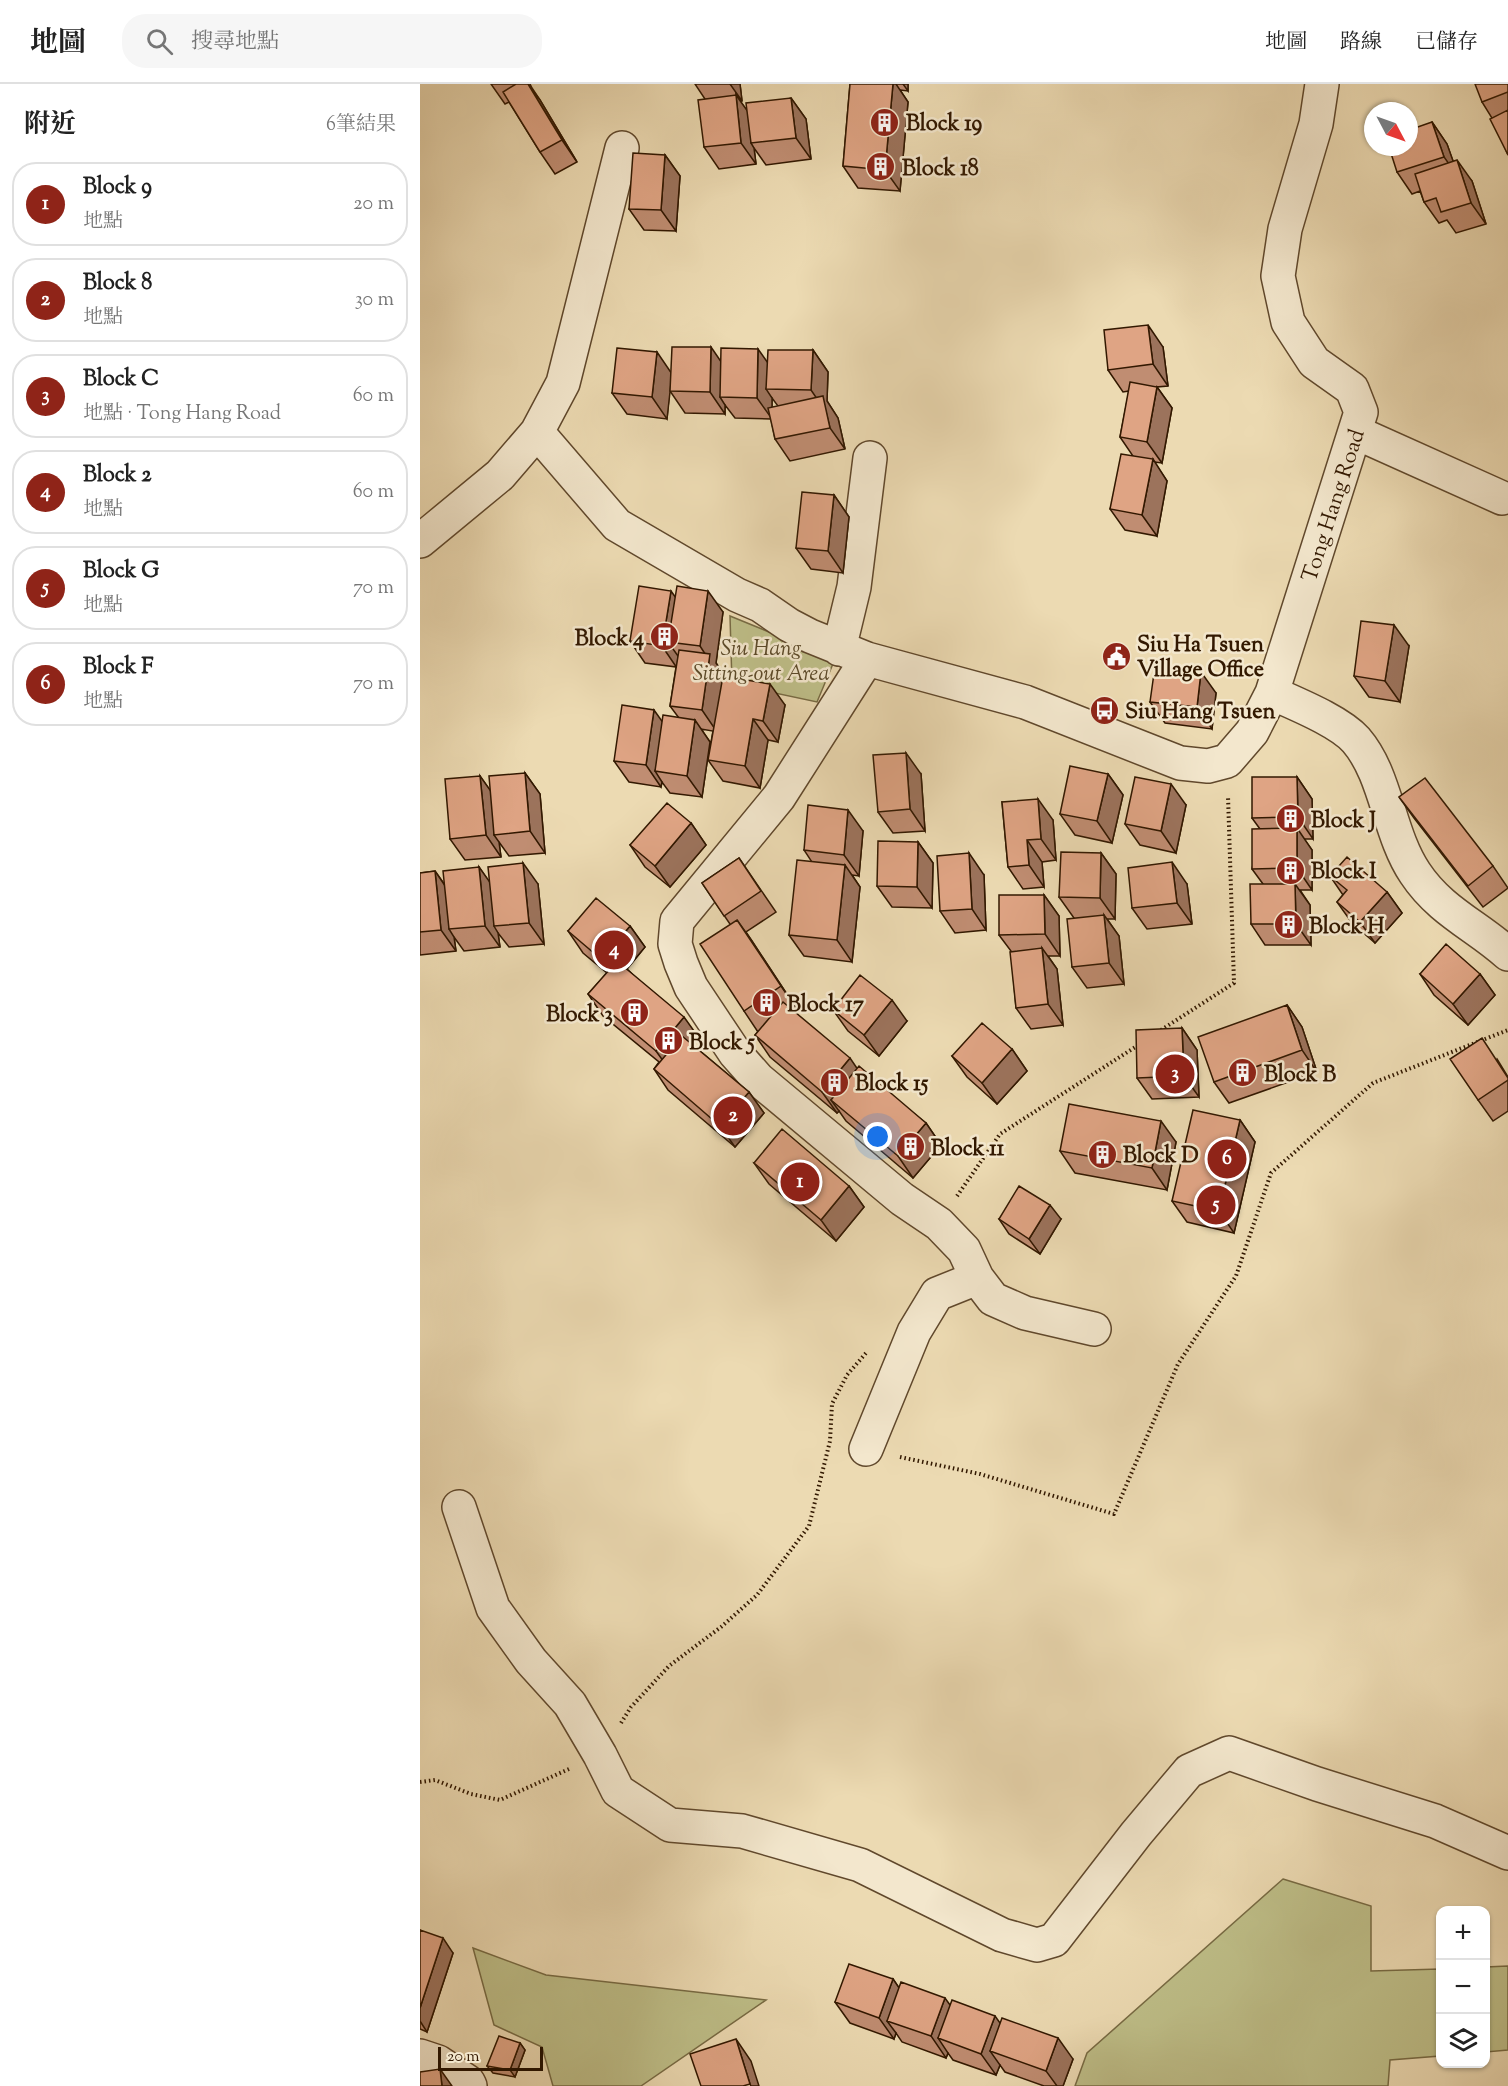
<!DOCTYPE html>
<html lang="zh-TW">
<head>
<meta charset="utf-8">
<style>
	body { margin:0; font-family:"Sorts Mill Goudy","Noto Serif TC",serif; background:#f6f6f6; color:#222 }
	.controls { position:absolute; right:18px; bottom:18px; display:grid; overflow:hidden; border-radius:12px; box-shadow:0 2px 4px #0004 }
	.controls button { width:54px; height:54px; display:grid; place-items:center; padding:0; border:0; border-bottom:2px solid #e0e0e0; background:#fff; color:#222; font:30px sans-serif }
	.compass { position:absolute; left:944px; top:18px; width:54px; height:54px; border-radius:50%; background:#fff; box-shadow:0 2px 4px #0004; rotate:131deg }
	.scale { position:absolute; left:18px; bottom:15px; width:105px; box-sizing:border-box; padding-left:6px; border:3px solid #321800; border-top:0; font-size:16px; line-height:21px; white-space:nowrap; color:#321800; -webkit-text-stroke:4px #f3e7cd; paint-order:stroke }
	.you { position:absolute; left:458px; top:1053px; width:21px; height:21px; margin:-15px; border:4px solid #fff; border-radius:50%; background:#1a73e8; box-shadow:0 0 0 9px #1a73e833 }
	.badge { display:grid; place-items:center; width:39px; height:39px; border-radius:50%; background:#8f2418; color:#fff; font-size:20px; font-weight:700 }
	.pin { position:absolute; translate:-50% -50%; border:3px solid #fff; box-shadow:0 2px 6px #0006 }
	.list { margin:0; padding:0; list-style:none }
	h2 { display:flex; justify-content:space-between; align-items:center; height:78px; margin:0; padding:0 24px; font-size:26px }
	h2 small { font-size:20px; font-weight:400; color:#767676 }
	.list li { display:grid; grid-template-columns:39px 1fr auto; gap:18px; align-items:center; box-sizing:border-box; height:84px; margin:0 12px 12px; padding:0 12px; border:2px solid #e0e0e0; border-radius:24px }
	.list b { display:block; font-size:22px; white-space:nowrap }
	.list p { margin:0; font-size:20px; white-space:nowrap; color:#767676 }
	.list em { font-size:20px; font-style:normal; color:#767676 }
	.icon { flex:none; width:33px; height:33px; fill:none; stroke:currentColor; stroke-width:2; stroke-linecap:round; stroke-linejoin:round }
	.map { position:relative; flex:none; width:1088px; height:2002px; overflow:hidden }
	header { display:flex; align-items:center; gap:36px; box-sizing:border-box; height:84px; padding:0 30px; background:#fff; border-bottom:2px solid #e0e0e0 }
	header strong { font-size:28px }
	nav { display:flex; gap:33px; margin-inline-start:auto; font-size:21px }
	.search { width:420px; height:54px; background:#f6f6f6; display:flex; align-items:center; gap:15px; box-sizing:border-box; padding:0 21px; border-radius:24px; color:#767676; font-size:22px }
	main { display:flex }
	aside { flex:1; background:#fff }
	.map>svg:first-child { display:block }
	.green { fill:#bebe88; stroke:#786b44; stroke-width:1.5 }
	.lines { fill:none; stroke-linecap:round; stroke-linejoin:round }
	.minor-casing { stroke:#60482c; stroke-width:36 }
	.path { stroke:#321800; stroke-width:4; stroke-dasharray:1.5 3; stroke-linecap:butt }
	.minor { stroke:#f3e7cd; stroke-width:33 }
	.wall { fill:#c08d72; stroke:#321800; stroke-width:1.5; fill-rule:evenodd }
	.shaded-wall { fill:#9c735c; stroke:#321800; stroke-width:1.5 }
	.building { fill:#dfa484; stroke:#321800; stroke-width:1.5 }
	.labels { text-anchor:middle; stroke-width:5; stroke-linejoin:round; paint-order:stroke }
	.poi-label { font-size:22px; font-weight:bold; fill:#321800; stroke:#f3e7cd; text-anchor:start }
	.street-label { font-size:22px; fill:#321800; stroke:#f3e7cd }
	.park-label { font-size:22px; font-style:italic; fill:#5c4a29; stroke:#f3e7cd }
</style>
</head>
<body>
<header>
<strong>地圖</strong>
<div class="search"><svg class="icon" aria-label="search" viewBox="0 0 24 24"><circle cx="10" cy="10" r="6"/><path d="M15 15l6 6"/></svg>搜尋地點</div>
<nav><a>地圖</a><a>路線</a><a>已儲存</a></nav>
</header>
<main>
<aside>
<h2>附近<small>6筆結果</small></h2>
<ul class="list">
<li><span class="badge">1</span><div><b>Block 9</b><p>地點</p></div><em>20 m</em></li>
<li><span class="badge">2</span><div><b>Block 8</b><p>地點</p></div><em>30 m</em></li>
<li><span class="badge">3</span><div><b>Block C</b><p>地點 · Tong Hang Road</p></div><em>60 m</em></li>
<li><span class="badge">4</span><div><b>Block 2</b><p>地點</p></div><em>60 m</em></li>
<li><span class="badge">5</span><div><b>Block G</b><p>地點</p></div><em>70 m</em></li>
<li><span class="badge">6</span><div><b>Block F</b><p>地點</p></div><em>70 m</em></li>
</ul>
</aside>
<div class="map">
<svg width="1088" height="2002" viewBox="0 0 1088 2002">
	<rect width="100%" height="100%" fill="#ecdab2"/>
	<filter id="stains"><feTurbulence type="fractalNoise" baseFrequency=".00333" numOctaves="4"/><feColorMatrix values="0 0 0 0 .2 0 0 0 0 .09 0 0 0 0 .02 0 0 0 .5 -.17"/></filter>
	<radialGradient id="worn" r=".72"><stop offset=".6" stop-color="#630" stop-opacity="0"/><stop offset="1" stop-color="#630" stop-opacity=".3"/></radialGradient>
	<path class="green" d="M310,532L415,575L397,618L312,600Z
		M863,1795L951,1822V1887L1020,1885V1972L970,1976L968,2002H655L667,1969Z
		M53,1864L126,1891L346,1916L221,2002H133L122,1963L74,1941Z
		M1088,1882V1966L1066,1968V1883Z"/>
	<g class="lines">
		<defs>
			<path id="minor" d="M117,348L197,441L317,511L340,521L369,541L390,552L447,575L605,618L760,679L788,682L807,677L832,648L852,609L941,328L932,305L894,278L868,238L858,192L865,145L896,40L902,0
				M935,348L1082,414
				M0,457L80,391L117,348L143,299L202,64
				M419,565L434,503L450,374
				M447,575L359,713L257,837L255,860L261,879L271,903L315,969L338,995L482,1115L519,1140L544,1166L557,1194L573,1215L605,1229L674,1245
				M852,609C876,620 919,637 936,656C967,692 968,749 995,789C1020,827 1057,842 1088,870
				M446,1365L494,1248L517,1210L557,1194
				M39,1423L73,1524L111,1577L150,1620L180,1671L198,1707L250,1741L322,1747L440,1781L582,1851L617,1861L634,1856L716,1750L769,1687L809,1669L897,1700L1015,1737L1088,1769
				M0,1972L18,1978L48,1998L50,2002"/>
		</defs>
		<use href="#minor" class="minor-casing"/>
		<path class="path" d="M741,946L814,899L808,712
			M537,1112L580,1050L720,960
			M480,1373L560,1390L694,1430L758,1280L816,1192L851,1089L953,999L1088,946
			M201,1639L211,1623L249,1582L301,1543L337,1511L389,1442L410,1357L412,1320L427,1291L446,1269
			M0,1698L15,1696L51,1710L80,1716L149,1685"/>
		<use href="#minor" class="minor"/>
	</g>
	<path class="wall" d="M71,0H110L112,4L120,16L157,78L135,90L120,68L89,18L85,20Z
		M275,0H320L322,17H320L327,27L371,14L386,35L391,75L346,81L334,64L336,80L299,85L284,63L285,15Z
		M430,0H488V7L480,6L488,18L480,107L438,104L423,82Z
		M1088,0V71L1072,34L1062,18Z
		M1012,38L1027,60L1033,77L1052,97L1066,140L1036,149L1027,136L1019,139L1004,118L1000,107L992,110L977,88Z
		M245,71L260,92L256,147L224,146L209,125Z
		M743,263L748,302L737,303L752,324L742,379L734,378L747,397L737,452L705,446L690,425L713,372L700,353L709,307L703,308L688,286Z
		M393,266L408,288L407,317L418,334L425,365L370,377L355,355L351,335L315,334L305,321V330L265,329L250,307V303L247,335L207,330L192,309L251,289L301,277L347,278ZM352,314L358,322L352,324Z
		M414,411L429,433L423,489L391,485L376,464Z
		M255,513L303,528L296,579L305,592L365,621L358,658L348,656L340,704L303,697L288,676L293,647L281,645L290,658L282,713L250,709L242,698L241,703L209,698L194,677L243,637L259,634L250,622L256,583L225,579L210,557Z
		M989,562L980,618L949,613L934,592Z
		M796,609L792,645L745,639L730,618Z
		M105,689L120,710L125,769L89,772L79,758L81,773L45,776L30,755L60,692L71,708Z
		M501,690L505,747L473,749L458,728Z
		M688,690L703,711L692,759L655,751L640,730Z
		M877,693L892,715L893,755H884L892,766V806H880L890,821L891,861H845L831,840L843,800L832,785L840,745L832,734Z
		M979,713L1073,782L1088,804L1063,823L994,734Z
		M582,718L633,736L636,776L622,778L624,803L603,805L588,783Z
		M766,721L756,769L720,761L705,740Z
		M271,739L286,761L250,803L225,783L210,761Z
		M443,747L439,792L432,791L440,803L432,878L384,872L369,851L392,778L384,766Z
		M498,758L513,779L512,824L472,823L457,802Z
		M681,769L696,790L695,835H687L699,852L704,900L667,904L652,883L654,834L639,813Z
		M319,774L356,828L326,848L376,924L372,926L437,985L506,1039L521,1061L493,1094L426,1037L419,1027L417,1029L350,973L335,951L338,948L324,927L310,840L282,799Z
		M59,783L69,798L118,800L124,860L89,863L78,849L80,863L44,867L34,853L36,867L0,871V789L15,787L25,801Z
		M564,791L566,846L535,849L520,827Z
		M910,792L967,808L982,829L955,859L932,839L917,818L923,811Z
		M767,800L772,840L727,845L712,824Z
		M624,811L639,832L640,872H628L637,885L643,941L611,945L596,924L591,867L579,851Z
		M210,842L225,863L207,885L279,954L273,961L329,1008L344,1029L315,1063L248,1006L234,985L239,978L183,932L168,910L187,889L163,869L148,847Z
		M1000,890H1060L1075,911L1048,941L1014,911Z
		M867,921L882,943L897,988L809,1019L794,998Z
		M413,926L487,937L459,972L428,947Z
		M762,944L777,966L779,1013L732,1015L717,994Z
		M592,965L607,987L577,1020L547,993L532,972Z
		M1077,975L1088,993V1027L1073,1037L1058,1016Z
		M820,1036L835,1058L814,1149L767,1138L752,1117Z
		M756,1058L747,1106L655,1089L640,1067Z
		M334,1079L429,1102L444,1123L416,1157L349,1100Z
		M579,1135H641L620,1170L589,1150Z
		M0,1846L33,1869L7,1948L0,1945Z
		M473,1895L479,1904L580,1939L653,1975L643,2002H624L585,1988L580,1981L576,1991L533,1976L528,1969L526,1974L482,1958L476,1949L474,1955L430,1939L415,1918Z
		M100,1959L105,1966L95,1993L73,1989L67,1982Z"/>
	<path class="shaded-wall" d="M108,0L120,16L157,78L142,56Z
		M310,0H320L322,17Z
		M473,0H476L488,18L480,107L465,86Z
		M483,0H488V7Z
		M316,11L331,32V59L334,64L336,80L321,59Z
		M371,14L386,35L391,75L376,54Z
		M1012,38L1027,60L1039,94L1024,73Z
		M245,71L260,92L256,147L241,126Z
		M1037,76L1052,97L1066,140L1051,119Z
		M728,241L743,263L748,302L733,280Z
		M291,263L306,285L300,313L305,321V330L290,308Z
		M338,265L353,286L346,305L352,314V335L337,314Z
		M393,266L408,288L407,317L418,334L425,365L410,344L406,328L391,306Z
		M237,268L252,290L247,335L232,313Z
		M737,303L752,324L742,379L727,358Z
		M733,375L747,397L737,452L722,431Z
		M414,411L429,433L423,489L408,467Z
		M251,507L266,528L248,558L258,572L257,584L242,562Z
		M288,507L303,528L296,579L305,592L297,648L282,626L289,576L280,562Z
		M974,541L989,562L980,618L965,597Z
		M781,588L796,609L792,645L777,623Z
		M350,600L365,621L358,658L343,637Z
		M234,626L249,647L235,687L242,698L241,703L226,681Z
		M333,635L348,656L340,704L325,682Z
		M275,636L290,658L282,713L267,692Z
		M486,669L501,690L505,747L490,725Z
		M105,689L120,710L125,769L110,747Z
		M688,690L703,711L692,759L677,737Z
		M60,692L75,713L74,751L79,758L81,773L66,751Z
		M877,693L892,715L893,755L878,733Z
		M751,700L766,721L756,769L741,747Z
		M618,715L633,736L636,776L621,755Z
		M428,726L443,747L439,792L424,771Z
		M271,739L286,761L250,803L235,782Z
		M877,744L892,766V806L877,784Z
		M607,756L622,778L624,803L609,781Z
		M498,758L513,779L512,824L497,803Z
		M549,769L564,791L566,846L552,825Z
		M681,769L696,790L695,835L680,814Z
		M752,778L767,800L772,840L757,819Z
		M103,779L118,800L124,860L109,839Z
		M425,781L440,803L432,878L417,856Z
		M59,783L74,804V842L78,849L80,863L65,842Z
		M15,787L30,809L29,845L34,853L36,867L21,846Z
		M875,800L890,821L891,861L876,840Z
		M967,808L982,829L955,859L940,838Z
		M624,811L639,832L640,872L625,850Z
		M684,831L699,852L704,900L689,879Z
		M317,836L332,857L376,924L361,902Z
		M210,842L225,863L197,897L182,876Z
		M622,864L637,885L643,941L628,920Z
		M1060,890L1075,911L1048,941L1033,920Z
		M472,916L487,937L459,972L444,951Z
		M867,921L882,943L897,988L882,966Z
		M264,933L279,954L251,988L236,967Z
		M762,944L777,966L779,1013L764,992Z
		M592,965L607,987L577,1020L562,999Z
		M430,974L445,996L411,1016L419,1027L417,1029L402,1008Z
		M329,1008L344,1029L315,1063L300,1042Z
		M820,1036L835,1058L814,1149L799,1127Z
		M741,1037L756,1058L747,1106L732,1084Z
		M506,1039L521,1061L493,1094L478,1072Z
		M429,1102L444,1123L416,1157L401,1136Z
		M630,1121L641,1135L620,1170L609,1155Z
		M23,1854L33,1869L7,1948L0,1937V1924Z
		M473,1895L488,1917L467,1937L476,1949L474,1955L459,1934Z
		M525,1914L540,1935L518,1954L528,1969L526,1974L511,1952Z
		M575,1932L590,1953L570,1967L580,1981L576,1991L561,1970Z
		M638,1954L653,1975L643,2002H637L626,1987Z
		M316,1955L331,1977L339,2002H331L330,2000Z
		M100,1959L105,1966L95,1993L90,1986Z
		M20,1985L32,2002H22Z"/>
	<path class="building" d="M96,0H108L142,56L120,68L83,8Z
		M430,0H473L465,86L423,82Z
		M1055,0H1088V8L1062,18Z
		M316,11L321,59L284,63L278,16Z
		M371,14L376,54L331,59L326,19Z
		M1088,26V71L1070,35Z
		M1012,38L1024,73L977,88L969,63H989V46Z
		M213,69L245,71L241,126L209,125Z
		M1037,76L1051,119L1021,128L1016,114L1004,118L995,90Z
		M728,241L733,280L688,286L684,246Z
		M252,263H291L290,308L250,307Z
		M197,264L237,268L232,313L192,309Z
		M301,264L338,265L337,314L300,313Z
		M348,266H393L391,306L346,305Z
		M710,298L737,303L727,358L700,353Z
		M403,312L410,344L355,355L348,324Z
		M701,370L733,375L722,431L690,425Z
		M382,408L414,411L408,467L376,464Z
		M219,502L251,507L242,562L210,557Z
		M257,502L288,507L280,562L248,558Z
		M941,537L974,541L965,597L934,592Z
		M259,566L290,570L282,626L250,622Z
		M735,582L781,588L777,623L730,618Z
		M303,592L350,600L343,637L333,635L325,682L288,676Z
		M202,621L234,626L226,681L194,677Z
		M243,631L275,636L267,692L235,687Z
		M486,669L490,725L458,728L453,671Z
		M650,682L688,690L677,737L640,730Z
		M105,689L110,747L74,751L69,692Z
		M60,692L66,751L30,755L25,695Z
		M715,693L751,700L741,747L705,740Z
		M832,693H877L878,733L832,734Z
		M1005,694L1073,782L1048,802L979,713Z
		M618,715L621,755L607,756L609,781L588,783L582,718Z
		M247,719L271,739L235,782L210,761Z
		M388,721L428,726L424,771L384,766Z
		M877,744V784L832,785V745Z
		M458,757L498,758L497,803L457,802Z
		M641,768L681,769L680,814L639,813Z
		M549,769L552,825L520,827L517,772Z
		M927,773L967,808L940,838L917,818L927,806L910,792Z
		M319,774L341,807L304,832L282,799Z
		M377,776L425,781L417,856L369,851Z
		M752,778L757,819L712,824L708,784Z
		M103,779L109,839L74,842L68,783Z
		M59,783L65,842L29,845L23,787Z
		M15,787L21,846L0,848V789Z
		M830,800H875L876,840H831Z
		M579,811H624L625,850L579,851Z
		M176,814L210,842L182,876L148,847Z
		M684,831L689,879L652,883L647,835Z
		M317,836L361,902L324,927L280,860Z
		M1026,860L1060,890L1033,920L1000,890Z
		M622,864L628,920L596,924L590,868Z
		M197,877L264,933L236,967L168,910Z
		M440,891L472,916L444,951L413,926Z
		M363,918L430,974L402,1008L335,951Z
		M867,921L882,966L794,998L778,953Z
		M562,939L592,965L562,999L532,972Z
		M762,944L764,992L717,994L716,946Z
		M262,952L329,1008L300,1042L234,985Z
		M1062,954L1088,994V996L1058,1016L1030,975Z
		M439,982L506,1039L478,1072L411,1016Z
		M649,1020L741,1037L732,1084L640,1067Z
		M773,1026L820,1036L799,1127L752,1117Z
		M362,1045L429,1102L401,1136L334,1079Z
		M599,1102L630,1121L609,1155L579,1135Z
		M0,1846L23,1854L0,1924Z
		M429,1880L473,1895L459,1934L415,1918Z
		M481,1898L525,1914L511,1952L467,1937Z
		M532,1916L575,1932L561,1970L518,1954Z
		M582,1934L638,1954L626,1987L570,1967Z
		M79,1952L100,1959L90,1986L67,1982Z
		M316,1955L330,2000L323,2002H281L270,1970Z
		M20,1985L22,2002H0V1988Z"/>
	<defs>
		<symbol id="building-disc" viewBox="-11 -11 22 22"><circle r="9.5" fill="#8f2418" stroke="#f3e7cd"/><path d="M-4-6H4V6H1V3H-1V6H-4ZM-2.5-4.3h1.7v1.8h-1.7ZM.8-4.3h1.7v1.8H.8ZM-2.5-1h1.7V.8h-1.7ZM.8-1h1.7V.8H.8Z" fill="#fff"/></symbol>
		<symbol id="civic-disc" viewBox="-11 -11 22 22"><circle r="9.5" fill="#8f2418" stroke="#f3e7cd"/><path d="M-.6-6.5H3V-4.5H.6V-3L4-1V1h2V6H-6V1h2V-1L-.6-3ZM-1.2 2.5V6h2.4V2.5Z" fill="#fff"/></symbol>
		<symbol id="bus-disc" viewBox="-11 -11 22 22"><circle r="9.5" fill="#8f2418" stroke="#f3e7cd"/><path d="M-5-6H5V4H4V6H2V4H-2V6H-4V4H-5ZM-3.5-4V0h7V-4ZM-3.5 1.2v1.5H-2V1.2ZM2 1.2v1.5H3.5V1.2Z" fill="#fff"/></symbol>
	</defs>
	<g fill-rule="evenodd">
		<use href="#building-disc" x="448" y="22" width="33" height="33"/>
		<use href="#building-disc" x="444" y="66" width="33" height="33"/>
		<use href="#building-disc" x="228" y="536" width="33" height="33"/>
		<use href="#civic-disc" x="680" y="556" width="33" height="33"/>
		<use href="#bus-disc" x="668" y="610" width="33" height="33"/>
		<use href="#building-disc" x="854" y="718" width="33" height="33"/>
		<use href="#building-disc" x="854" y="770" width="33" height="33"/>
		<use href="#building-disc" x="852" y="824" width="33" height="33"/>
		<use href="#building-disc" x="330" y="902" width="33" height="33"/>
		<use href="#building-disc" x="198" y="912" width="33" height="33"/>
		<use href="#building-disc" x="232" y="940" width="33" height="33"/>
		<use href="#building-disc" x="806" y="972" width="33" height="33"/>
		<use href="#building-disc" x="398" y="982" width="33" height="33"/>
		<use href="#building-disc" x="474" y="1046" width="33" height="33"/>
		<use href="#building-disc" x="666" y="1054" width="33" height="33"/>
	</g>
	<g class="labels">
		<g class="poi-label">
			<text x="486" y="46">Block 19</text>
			<text x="482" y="91">Block 18</text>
			<text x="224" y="561" text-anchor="end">Block 4</text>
			<text x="717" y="567">Siu Ha Tsuen<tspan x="717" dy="25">Village Office</tspan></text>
			<text x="705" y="634">Siu Hang Tsuen</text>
			<text x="891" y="743">Block J</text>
			<text x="891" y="794">Block I</text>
			<text x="889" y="849">Block H</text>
			<text x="367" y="927">Block 17</text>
			<text x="193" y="937" text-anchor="end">Block 3</text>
			<text x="269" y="965">Block 5</text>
			<text x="844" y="997">Block B</text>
			<text x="435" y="1006">Block 15</text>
			<text x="511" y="1071">Block 11</text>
			<text x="703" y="1078">Block D</text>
		</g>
		<g class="street-label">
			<text transform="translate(912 421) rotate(-72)" y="8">Tong Hang Road</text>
		</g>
		<g class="park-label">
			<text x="341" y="571">Siu Hang<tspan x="341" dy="25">Sitting-out Area</tspan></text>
		</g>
	</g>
	<rect width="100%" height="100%" filter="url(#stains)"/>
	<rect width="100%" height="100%" fill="url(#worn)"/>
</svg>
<div class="controls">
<button>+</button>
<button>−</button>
<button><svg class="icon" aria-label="layers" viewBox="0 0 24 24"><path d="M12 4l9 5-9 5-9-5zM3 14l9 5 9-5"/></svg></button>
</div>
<svg class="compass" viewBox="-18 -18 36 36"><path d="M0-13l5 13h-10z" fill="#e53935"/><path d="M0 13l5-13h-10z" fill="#767676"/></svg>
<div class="scale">20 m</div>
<div class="you"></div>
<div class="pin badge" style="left:380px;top:1098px">1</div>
<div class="pin badge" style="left:313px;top:1032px">2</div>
<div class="pin badge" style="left:755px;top:990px">3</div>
<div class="pin badge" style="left:194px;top:866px">4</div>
<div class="pin badge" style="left:796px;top:1121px">5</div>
<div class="pin badge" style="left:807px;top:1075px">6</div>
</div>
</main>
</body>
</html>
